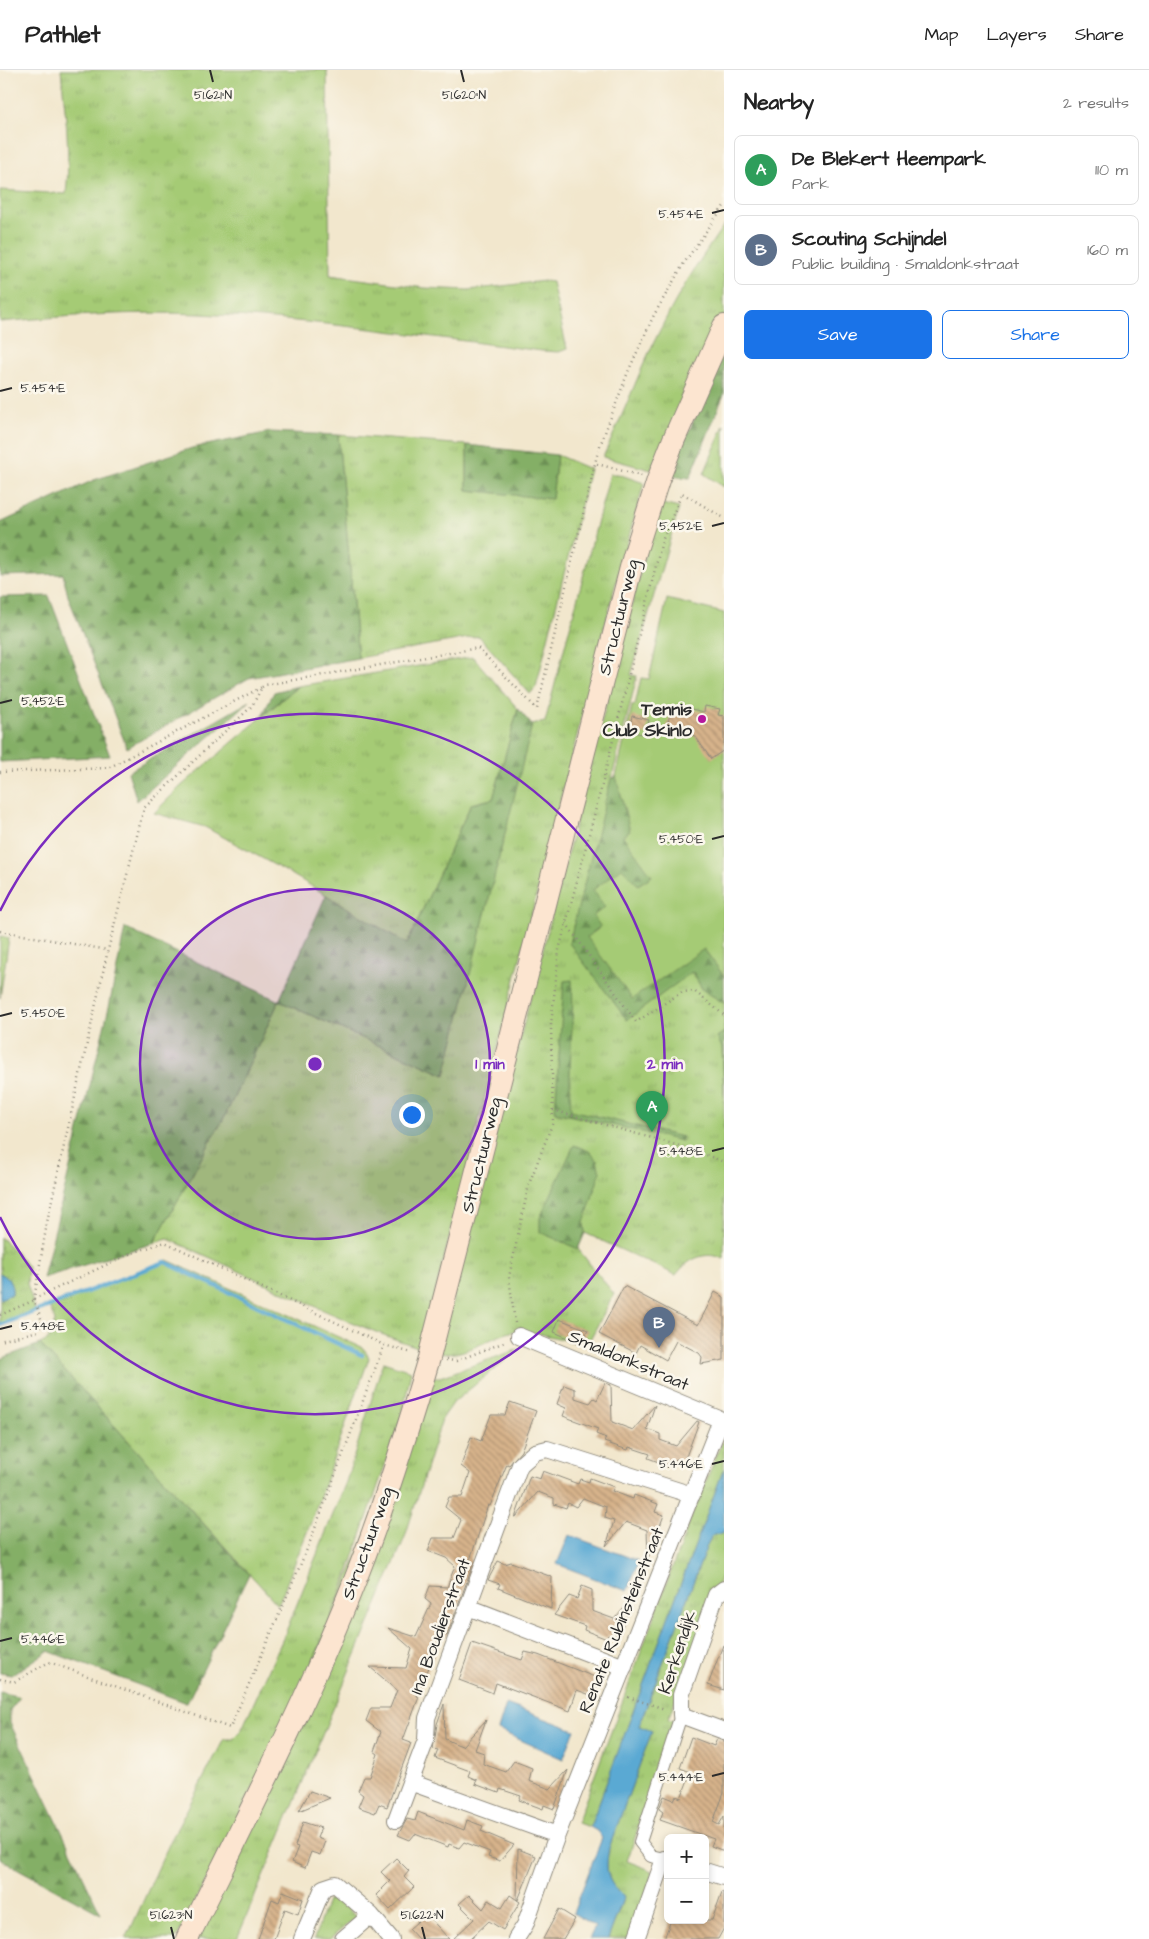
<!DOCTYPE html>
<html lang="en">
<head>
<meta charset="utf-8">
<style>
	body { margin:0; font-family:"Architects Daughter",sans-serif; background:#f2f2f2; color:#222 }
	.controls { position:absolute; right:15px; bottom:15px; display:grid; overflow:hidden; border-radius:8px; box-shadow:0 2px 8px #0003 }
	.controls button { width:45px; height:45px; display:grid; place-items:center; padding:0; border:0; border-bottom:1px solid #e0e0e0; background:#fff; color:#222; font:25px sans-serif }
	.you { position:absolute; left:411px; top:1044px; width:18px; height:18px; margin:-12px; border:4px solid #fff; border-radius:50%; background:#1a73e8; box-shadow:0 0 0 8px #1a73e833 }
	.badge { display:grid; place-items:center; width:32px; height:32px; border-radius:50%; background:#1a73e8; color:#fff; font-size:16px; font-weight:700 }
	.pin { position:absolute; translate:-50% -41px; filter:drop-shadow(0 1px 2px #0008) }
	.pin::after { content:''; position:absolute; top:26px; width:18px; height:15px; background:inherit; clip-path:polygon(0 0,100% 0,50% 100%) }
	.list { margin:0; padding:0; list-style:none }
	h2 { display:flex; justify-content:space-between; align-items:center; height:65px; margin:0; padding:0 20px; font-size:21px }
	h2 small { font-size:16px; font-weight:400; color:#767676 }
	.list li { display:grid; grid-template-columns:32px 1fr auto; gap:15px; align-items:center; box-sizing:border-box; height:70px; margin:0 10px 10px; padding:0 10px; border:1px solid #e0e0e0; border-radius:8px }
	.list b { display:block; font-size:19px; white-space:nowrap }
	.list p { margin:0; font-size:16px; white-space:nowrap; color:#767676 }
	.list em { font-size:16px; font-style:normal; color:#767676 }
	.actions { display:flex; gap:10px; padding:15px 20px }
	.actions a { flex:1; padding:11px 0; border:1px solid #1a73e8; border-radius:8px; text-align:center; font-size:18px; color:#1a73e8 }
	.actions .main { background:#1a73e8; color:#fff }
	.map { position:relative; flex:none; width:724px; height:1869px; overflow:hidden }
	header { display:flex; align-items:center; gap:30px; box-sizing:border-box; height:70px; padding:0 25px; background:#fff; border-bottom:1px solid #e0e0e0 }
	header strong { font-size:24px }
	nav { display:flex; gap:28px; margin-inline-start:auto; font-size:18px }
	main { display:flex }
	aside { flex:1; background:#fff }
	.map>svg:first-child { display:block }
	.grass { fill:url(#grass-tufts); stroke:#687b50 }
	.forest { fill:url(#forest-firs); stroke:#586d48 }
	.pitch { fill:#a5cb75; stroke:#687b50 }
	.water { fill:#5aa9d3; stroke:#426a7f }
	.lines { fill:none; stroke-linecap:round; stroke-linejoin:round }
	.stream { stroke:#5aa9d3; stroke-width:4.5 }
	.building { fill:url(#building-back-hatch) }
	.pedestrian-casing { stroke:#8e897c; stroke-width:14 }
	.minor-casing { stroke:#8e897c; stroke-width:18 }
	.secondary-casing { stroke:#8e897c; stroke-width:24 }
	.path { stroke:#8e897c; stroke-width:2.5; stroke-dasharray:1 4; stroke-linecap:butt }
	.pedestrian { stroke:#fff; stroke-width:12 }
	.minor { stroke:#fff; stroke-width:16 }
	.secondary { stroke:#fce5d0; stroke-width:22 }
	.ticks { fill:none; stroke:#2b2b2b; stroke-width:2 }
	.ring { fill:none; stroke:#7b2cbf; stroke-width:2.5 }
	.poi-dot { fill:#b5179e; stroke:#fbf7ec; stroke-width:2 }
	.labels { text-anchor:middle; stroke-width:5; stroke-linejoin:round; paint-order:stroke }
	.street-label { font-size:18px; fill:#2b2b2b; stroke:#fbf7ec }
	.poi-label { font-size:18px; font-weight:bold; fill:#2b2b2b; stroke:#fbf7ec; text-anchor:end }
	.ticks-label { font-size:12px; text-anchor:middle; fill:#2b2b2b; stroke:#fbf7ec; stroke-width:5; stroke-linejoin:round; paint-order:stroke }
	.centre { fill:#7b2cbf; stroke:#fbf7ec; stroke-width:2.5 }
	.ring-label { font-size:15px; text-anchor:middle; font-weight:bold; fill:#7b2cbf; stroke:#fbf7ec; stroke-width:5; stroke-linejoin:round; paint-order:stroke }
</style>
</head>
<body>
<header>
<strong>Pathlet</strong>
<nav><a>Map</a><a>Layers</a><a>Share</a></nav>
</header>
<main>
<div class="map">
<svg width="724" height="1869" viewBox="0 0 724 1869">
	<defs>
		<pattern id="grass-tufts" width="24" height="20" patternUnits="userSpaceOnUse" patternTransform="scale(1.25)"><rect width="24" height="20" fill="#a5cb75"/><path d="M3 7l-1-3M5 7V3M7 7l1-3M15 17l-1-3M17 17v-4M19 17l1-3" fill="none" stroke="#8eae65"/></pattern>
		<pattern id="forest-firs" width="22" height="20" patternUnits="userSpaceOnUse" patternTransform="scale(1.25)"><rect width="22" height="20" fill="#84af66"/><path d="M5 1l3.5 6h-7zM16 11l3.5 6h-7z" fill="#6c8f54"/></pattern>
		<pattern id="building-back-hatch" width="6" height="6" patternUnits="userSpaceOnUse" patternTransform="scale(1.25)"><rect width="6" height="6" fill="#d7b38b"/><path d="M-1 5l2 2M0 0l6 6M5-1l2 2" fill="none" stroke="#af9272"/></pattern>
	</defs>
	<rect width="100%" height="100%" fill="#fbf7ec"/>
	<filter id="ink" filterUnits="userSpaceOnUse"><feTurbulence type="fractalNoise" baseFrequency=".02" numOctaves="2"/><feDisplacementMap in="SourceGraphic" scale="10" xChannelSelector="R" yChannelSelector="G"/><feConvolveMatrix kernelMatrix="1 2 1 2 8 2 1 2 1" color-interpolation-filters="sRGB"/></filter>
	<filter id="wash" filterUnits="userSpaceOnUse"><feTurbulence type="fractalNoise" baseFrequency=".0096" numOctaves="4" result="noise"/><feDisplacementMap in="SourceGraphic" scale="20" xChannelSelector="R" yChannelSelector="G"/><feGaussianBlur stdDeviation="1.12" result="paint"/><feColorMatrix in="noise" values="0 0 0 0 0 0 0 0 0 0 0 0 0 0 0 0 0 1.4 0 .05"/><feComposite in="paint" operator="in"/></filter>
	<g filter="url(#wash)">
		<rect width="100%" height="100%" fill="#f2e7cd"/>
		<path class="grass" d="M61,0H327L330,205L425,218L468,220L544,211L552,212L567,279L559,282L542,281C430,267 313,249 200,244C133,241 66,246 0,252V120L66,124C71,82 65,41 61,0Z
			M724,155V245L651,400L603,387C623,346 638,303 659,262C678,224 700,189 724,155Z
			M724,355V417L704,404Z
			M338,365L467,375V420L552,428L557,385L590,399L536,617L530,624L479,566L358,588Z
			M610,404H618L644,413L614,520L421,1278C334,1250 252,1205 168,1169L154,1173L227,1042L279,931L445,1005L527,671L532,655L545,652Z
			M658,433L679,438L631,605L637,606L577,850L587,867L685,891L703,920L724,933V1189C705,1180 688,1189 676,1205L585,1163L578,1179L614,1224L587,1275C572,1272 527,1259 515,1261C489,1266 466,1288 439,1283Z
			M473,587L518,639L493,729L471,734L407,874L298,808L205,757L154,743L180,717L298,616Z
			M0,866L9,868L0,928Z
			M0,1167L18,1184L28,1197L27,1214L35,1240L0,1254V1229L12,1224C13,1213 9,1208 0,1203Z
			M167,1190L363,1278L367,1283L369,1288L311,1452L278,1535L40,1274L48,1270L55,1251L49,1235Z
			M519,1279L454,1332L442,1349L405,1467L237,1869H197L432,1307H440Z
			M383,1292L411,1301L402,1346L347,1506L299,1627L176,1869H126L170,1772L224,1669H233L241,1661L285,1564L346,1412Z
			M724,1367V1398L590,1757L577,1753L692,1445Z
			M724,1461V1506H721L668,1649L675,1651L627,1791L653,1801L632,1869H608L624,1827C606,1812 605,1800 609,1778L652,1661L639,1657L708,1473L712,1466L722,1463Z
			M337,1827L356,1847L330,1869H314L327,1831Z"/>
		<path class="forest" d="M724,282V324L690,408L669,406Z
			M270,362L338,365L358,588L249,608L127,678L68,526L63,504L0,506V453L94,410L192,378Z
			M467,375L557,385L552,429L467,420Z
			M49,526L110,686L0,692V527Z
			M298,616L262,646L274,622Z
			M250,631L137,731L128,702Z
			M518,639L532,655L445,1005L279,931L227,1042L154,1173L43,1208L109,937L125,858L279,931L326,825L407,874L471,734L493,729Z
			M616,706L630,761L623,766L653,806L638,815L593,820L606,837L601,856L587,867L685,891L704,879L724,906V933L703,920L692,902L627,950L569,873L611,709Z
			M572,910C575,953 567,996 571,1040L682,1067V1071L555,1042L564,911Z
			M724,962V1028L722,978L717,967Z
			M574,1075L589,1081L597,1090L600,1103L584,1153L585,1162L578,1179L540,1162V1148Z
			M40,1274L249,1504L187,1633L48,1581L12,1605L0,1603V1289Z
			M0,1622L20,1627L10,1640V1653L101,1844L0,1789Z"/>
		<path class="pitch" d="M667,529L724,543V906L704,879L632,929L587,867L601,857L593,846L605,837L593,820L622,798L638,815L652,806L623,766L630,761L616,706L632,636L635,635L641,608L649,609Z"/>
		<path class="water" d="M0,1203C9,1208 13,1213 12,1224L0,1229Z
			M724,1398V1461L722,1463L712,1466L708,1473L639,1656L652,1661L609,1778C605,1800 606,1812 624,1826L608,1869H589L595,1857L573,1843L602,1768L597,1761L590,1757Z
			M569,1465L639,1491L627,1521L557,1494Z
			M506,1634L575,1660L563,1689L498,1660Z"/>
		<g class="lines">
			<path class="stream" d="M0,1255L165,1192L362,1285"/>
		</g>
		<g id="blocks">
			<path class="building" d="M705,636L720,639L718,645L724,646V680L711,689L695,666L666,660L671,640L684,642L683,637L704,642Z
				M632,646L649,650L646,665L629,661Z
				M624,1216L698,1255L715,1222L724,1227V1290L701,1294L702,1287L699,1283L676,1271L666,1290L640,1275L636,1283L599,1264Z
				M559,1249L588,1260L582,1274L554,1262Z
				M605,1313L611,1315L612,1352L633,1360L655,1335L647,1359L660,1364V1370L676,1376L697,1351L699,1352L684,1392L675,1389L672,1397L648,1388L650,1384L629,1377L628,1380L604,1372L606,1368L596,1364L598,1359L563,1346L566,1338L557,1334L564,1315L575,1319V1328L590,1333L594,1328L597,1330Z
				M510,1332L536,1341L521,1381L509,1395L507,1394L490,1436L488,1435L470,1490L474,1492L447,1566L443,1564L417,1626L419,1627L403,1670L411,1673L387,1737L379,1734L375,1743L358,1737L363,1725L358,1721L364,1707H370L378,1684L374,1681L381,1662L366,1651L371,1638H390L397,1620L370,1597L406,1598L412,1579L388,1558L416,1567L431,1534L425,1529L430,1516L447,1517L455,1496L446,1488L428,1481L433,1468H454L461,1450L445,1437L449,1427H462L470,1403L461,1396L471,1367L481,1371L491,1345H505Z
				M543,1401L578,1414L580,1409L589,1412L590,1408L614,1417L612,1421L633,1429L634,1425L658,1434L655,1442L664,1445L648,1488L647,1460L626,1452L606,1476L614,1451L605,1448L606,1437L583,1428L576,1437L568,1433L566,1438L554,1434V1428L538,1422L515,1448L530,1406L540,1409Z
				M498,1491L505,1494L511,1492L552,1507L551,1539L498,1518L500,1514L488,1510Z
				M582,1516L592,1520V1541L614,1549L632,1530L618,1569L608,1565L607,1569L584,1560L585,1556L554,1545L569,1526L577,1529Z
				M472,1573L522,1590L525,1582L538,1585L600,1609L593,1626L577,1620L570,1641L496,1613L493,1623L459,1610Z
				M723,1575H724V1620L708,1615Z
				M444,1634L445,1669L454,1673L462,1676L486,1650L475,1680L484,1683L483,1694L506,1702L514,1691L532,1698L529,1711L550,1719L568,1700L554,1739L544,1735L543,1739L519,1730L521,1726L500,1719L499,1723L475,1714L477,1710L468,1706L470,1701L435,1688L438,1680L433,1679L437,1654Z
				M691,1667L714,1676L717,1669L724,1671V1723L713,1752L719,1755L724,1746V1781L711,1776L714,1769L660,1750L663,1742L659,1739L664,1726L674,1730L676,1726L681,1728L691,1702L680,1698Z
				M310,1721L330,1728L299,1741Z
				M418,1742L464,1760L467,1750L483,1756L481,1761L514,1775L500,1791L488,1787L490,1782L464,1772L459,1778L449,1774L448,1777L415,1764L410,1770L398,1765L407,1749L415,1751Z
				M303,1752L321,1758L317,1768L325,1771L320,1785L311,1782L305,1798L292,1792L298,1777L295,1776Z
				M518,1779L536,1786L518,1830H517Z
				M396,1788L409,1801L404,1807L414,1817L390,1840L376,1825L390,1811L381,1802Z
				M283,1821L303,1829L298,1844L285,1839L274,1869H258L272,1829L279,1832Z
				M722,1822H724V1858L718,1869H664L671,1850H712Z
				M469,1825L483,1839L489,1830L502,1838L510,1825L520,1832L503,1860L489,1851L470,1869H453L474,1849L459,1834Z
				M559,1839L575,1849L563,1869H543Z
				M426,1844L449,1869H418L409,1859Z"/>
		</g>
	</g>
	<g filter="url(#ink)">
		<use href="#blocks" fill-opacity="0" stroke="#8e897c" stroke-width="1"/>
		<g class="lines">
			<defs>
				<path id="pedestrian" d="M664,1789L651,1786L640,1772L681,1645"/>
				<path id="minor" d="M519,1266L724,1351
					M724,1519L716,1525L681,1625V1645L724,1661
					M468,1537L624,1597
					M410,1712L557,1765
					M396,1750L426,1670L427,1648L520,1395L535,1382L547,1379L692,1425
					M705,1801L724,1807
					M302,1869L323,1818L335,1814L371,1845L391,1869
					M343,1869L371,1845
					M516,1869L525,1855L557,1765L721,1350
					M636,1869L664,1789L668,1790"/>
				<path id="secondary" d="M187,1869C247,1747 310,1626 359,1500C386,1431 408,1359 429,1288L634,486L658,410L674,369L724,256"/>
			</defs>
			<use href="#pedestrian" class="pedestrian-casing"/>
			<use href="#minor" class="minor-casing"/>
			<use href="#secondary" class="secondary-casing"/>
			<path class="path" d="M597,394L642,406
				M262,617L265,615L478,578L537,639L598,381L628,302L654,245L684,193L724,136
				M0,702L108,698L262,617L252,636L144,738L108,880L48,1147L34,1229L42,1251L38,1261L0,1271
				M566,853L636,952L682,922L694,921L724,945
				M0,861L108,880
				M553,1040L694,1080L724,1092
				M34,1229L129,1184L165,1172L384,1275L412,1283
				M0,1245L35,1230
				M515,1253L509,1207L529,1114L553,1052L551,955L559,880L602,715L662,471L682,423L724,448
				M446,1290L456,1291L505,1272
				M0,1609L14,1612L49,1592L230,1658L308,1477L384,1275
				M628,1627L665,1639"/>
			<use href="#pedestrian" class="pedestrian"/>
			<use href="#minor" class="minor"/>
			<use href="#secondary" class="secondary"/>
		</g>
	</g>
	<path class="ticks" d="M210,0L213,12M461,0L464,12M712,143L724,140M0,321L12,318M712,456L724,453M0,633L12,630M712,769L724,766M0,946L12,943M712,1081L724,1078M0,1259L12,1256M712,1394L724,1391M0,1571L12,1568M712,1706L724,1703M171,1857L174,1869M422,1857L425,1869"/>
	<circle cx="315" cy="994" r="175" fill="#7b2cbf" fill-opacity=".12"/>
	<g class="ring">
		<circle cx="315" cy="994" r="175"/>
		<path d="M0 841A350 350 0 1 1 0 1147"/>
	</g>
	<circle class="poi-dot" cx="702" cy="649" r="5"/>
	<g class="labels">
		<g class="street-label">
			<text transform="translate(618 547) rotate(-76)" y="6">Structuurweg</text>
			<text transform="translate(481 1085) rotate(-76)" y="6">Structuurweg</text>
			<text transform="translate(629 1290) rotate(23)" y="6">Smaldonkstraat</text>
			<text transform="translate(367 1473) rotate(-70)" y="6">Structuurweg</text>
			<text transform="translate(621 1550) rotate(-68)" y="6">Renate Rubinsteinstraat</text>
			<text transform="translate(440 1556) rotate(-70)" y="6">Ina Boudierstraat</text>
			<text transform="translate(677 1582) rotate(-72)" y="6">Kerkendijk</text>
		</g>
		<g class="poi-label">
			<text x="692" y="645">Tennis<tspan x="692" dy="21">Club Skinlo</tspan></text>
		</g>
	</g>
	<g class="ticks-label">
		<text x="464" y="29">51.620°N</text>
		<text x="213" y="29">51.621°N</text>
		<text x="681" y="148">5.454°E</text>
		<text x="43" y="322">5.454°E</text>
		<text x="681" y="460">5.452°E</text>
		<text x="43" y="635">5.452°E</text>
		<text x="681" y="773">5.450°E</text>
		<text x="43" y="947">5.450°E</text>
		<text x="681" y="1085">5.448°E</text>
		<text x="43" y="1260">5.448°E</text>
		<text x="681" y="1398">5.446°E</text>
		<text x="43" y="1573">5.446°E</text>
		<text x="681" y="1711">5.444°E</text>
		<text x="171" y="1849">51.623°N</text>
		<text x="422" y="1849">51.622°N</text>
	</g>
	<circle cx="315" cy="994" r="8" class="centre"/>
	<g class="ring-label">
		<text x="490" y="999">1 min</text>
		<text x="665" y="999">2 min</text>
	</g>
</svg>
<div class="controls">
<button>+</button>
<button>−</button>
</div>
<div class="you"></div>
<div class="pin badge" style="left:652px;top:1062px;background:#2e9e5b">A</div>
<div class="pin badge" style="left:659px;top:1278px;background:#5c6f8a">B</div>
</div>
<aside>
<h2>Nearby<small>2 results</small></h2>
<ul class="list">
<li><span class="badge" style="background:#2e9e5b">A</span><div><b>De Blekert Heempark</b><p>Park</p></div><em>110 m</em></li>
<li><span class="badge" style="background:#5c6f8a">B</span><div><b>Scouting Schijndel</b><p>Public building · Smaldonkstraat</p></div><em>160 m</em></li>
</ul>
<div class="actions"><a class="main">Save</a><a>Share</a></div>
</aside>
</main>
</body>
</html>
